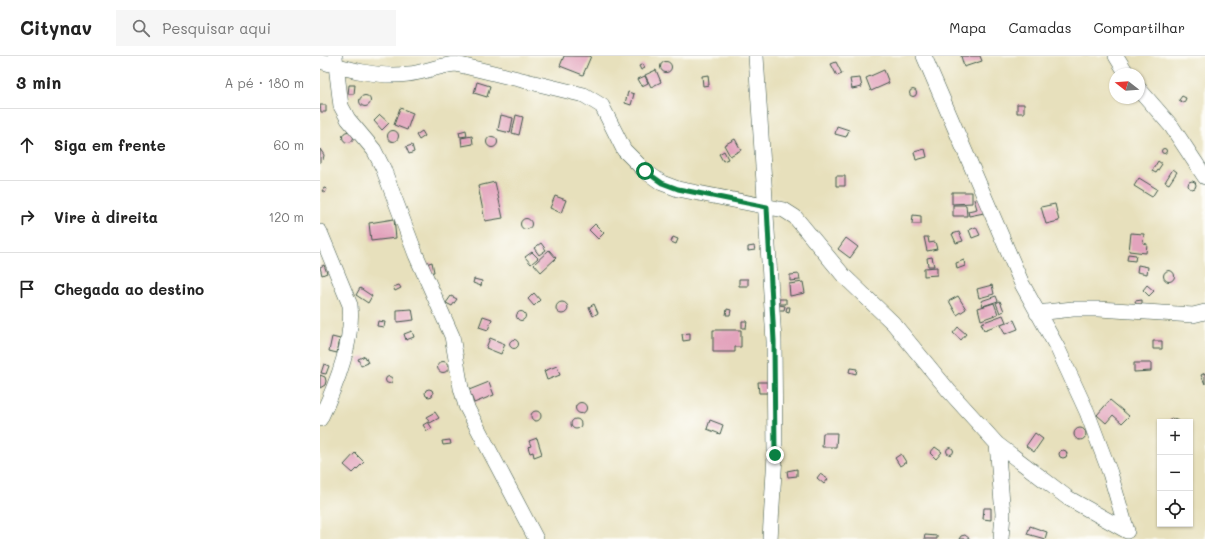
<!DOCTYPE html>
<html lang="pt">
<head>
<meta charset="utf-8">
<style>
	body { margin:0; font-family:Mali,sans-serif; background:#f6f6f6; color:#222 }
	.controls { position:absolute; right:12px; bottom:12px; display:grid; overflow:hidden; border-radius:0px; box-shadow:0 1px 3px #0004 }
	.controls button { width:36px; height:36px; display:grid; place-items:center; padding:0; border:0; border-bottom:1px solid #e0e0e0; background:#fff; color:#222; font:20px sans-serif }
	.compass { position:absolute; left:789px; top:12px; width:36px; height:36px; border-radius:50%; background:#fff; box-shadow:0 1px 3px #0004; rotate:287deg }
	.stop { position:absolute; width:12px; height:12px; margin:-9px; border:3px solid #0b8043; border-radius:50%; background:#fff }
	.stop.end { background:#0b8043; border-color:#fff; box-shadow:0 1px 4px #0008 }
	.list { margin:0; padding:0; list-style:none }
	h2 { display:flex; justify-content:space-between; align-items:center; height:52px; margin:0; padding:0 16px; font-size:17px }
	h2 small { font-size:13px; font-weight:400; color:#767676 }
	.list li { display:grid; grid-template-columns:26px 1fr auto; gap:12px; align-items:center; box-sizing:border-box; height:72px; padding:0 16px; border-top:1px solid #e0e0e0 }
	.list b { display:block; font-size:15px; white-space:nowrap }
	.list em { font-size:13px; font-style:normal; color:#767676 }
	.icon { flex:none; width:22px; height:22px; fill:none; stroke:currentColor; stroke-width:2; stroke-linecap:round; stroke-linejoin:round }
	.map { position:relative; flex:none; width:885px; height:483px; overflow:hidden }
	header { display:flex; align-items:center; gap:24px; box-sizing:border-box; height:56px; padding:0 20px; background:#fff; border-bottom:1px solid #e0e0e0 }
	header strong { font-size:19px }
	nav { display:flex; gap:22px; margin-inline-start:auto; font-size:14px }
	.search { width:280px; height:36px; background:#f6f6f6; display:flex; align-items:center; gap:10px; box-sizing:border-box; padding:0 14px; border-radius:0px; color:#767676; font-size:15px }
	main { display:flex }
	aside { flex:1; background:#fff }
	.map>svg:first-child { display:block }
	.building { fill:#e3a4bd }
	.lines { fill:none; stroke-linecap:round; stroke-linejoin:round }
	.minor-casing { stroke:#3d5548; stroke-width:16 }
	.minor { stroke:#fff; stroke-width:15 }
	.route { stroke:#0b8043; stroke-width:5 }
</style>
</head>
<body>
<header>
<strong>Citynav</strong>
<div class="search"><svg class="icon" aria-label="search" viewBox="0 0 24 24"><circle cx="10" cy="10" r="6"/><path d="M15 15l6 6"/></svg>Pesquisar aqui</div>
<nav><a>Mapa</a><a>Camadas</a><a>Compartilhar</a></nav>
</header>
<main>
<aside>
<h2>3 min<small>A pé · 180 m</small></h2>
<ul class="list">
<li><svg class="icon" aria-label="ahead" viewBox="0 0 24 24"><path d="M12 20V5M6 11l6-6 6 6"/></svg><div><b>Siga em frente</b></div><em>60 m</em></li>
<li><svg class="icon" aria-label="right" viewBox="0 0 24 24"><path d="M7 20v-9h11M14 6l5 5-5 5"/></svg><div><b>Vire à direita</b></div><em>120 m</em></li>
<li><svg class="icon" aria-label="arrive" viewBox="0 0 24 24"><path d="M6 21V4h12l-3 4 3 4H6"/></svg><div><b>Chegada ao destino</b></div></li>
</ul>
</aside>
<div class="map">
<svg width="885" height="483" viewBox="0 0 885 483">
	<rect width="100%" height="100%" fill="#fdfcf7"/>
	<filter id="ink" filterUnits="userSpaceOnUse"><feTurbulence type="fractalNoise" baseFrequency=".025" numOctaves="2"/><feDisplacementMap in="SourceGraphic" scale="8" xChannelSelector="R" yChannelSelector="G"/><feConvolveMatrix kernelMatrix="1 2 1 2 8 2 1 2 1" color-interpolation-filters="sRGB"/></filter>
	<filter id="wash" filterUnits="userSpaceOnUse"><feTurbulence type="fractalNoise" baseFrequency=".012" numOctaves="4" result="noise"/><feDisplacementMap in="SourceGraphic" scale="16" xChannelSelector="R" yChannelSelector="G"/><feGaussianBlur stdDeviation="0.9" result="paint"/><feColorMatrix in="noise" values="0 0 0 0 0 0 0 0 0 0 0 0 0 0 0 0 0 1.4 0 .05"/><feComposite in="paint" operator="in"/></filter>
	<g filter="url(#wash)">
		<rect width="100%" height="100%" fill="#e7e0bc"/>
		<g id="blocks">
			<path class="building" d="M244,0H271L263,19L240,10Z
				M641,0H660L662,5L644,11Z
				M340.5 11a5.5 5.5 0 1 1 11 0a5.5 5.5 0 1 1-11 0Z
				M516,6L522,18L517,20L511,8Z
				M323,8L325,12L321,14L319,10Z
				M336,14L341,26L331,31L325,19Z
				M564,14L569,27L551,35L546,22Z
				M388,19L389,29L383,30L382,20Z
				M325,20L328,27L322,30L318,23Z
				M540,22L542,31L532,33L530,23Z
				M157,26L170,30L167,41L154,37Z
				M29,29H35L34,38H28Z
				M589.5 37a3.5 3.5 0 1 1 7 0a3.5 3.5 0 1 1-7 0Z
				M308,36L314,38L311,49L305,47Z
				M39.5 45a5.5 5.5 0 1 1 11 0a5.5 5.5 0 1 1-11 0Z
				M862,40L866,42L864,47L859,44Z
				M697,48H704V57H697Z
				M0,49H6V56H1Z
				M80,52L93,57L87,74L74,69Z
				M60,59L69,67L62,74L54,65Z
				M181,59L193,62L190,77L178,74Z
				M196,59L203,61L199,79L192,77Z
				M517,70L529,74L526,81L515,78Z
				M146,74L147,80L140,81L139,76Z
				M67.5 80a5.5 5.5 0 1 1 11 0a5.5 5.5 0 1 1-11 0Z
				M102,75L105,80L99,84L96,79Z
				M22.5 81a5.5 5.5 0 1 1 11 0a5.5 5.5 0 1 1-11 0Z
				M152,80L153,88L142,90L141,82Z
				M166.5 86a5.5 5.5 0 1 1 11 0a5.5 5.5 0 1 1-11 0Z
				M415,83L421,94L410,100L404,89Z
				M92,89L94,96L89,98L86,91Z
				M841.5 95a2.5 2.5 0 1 1 5 0a2.5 2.5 0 1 1-5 0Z
				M0,93L4,99L3,104L0,107Z
				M605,93L607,101L596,104L594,96Z
				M404,95L408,103L403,105L399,98Z
				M838,105L842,108L836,117L832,115Z
				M853,113L857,116L849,128L845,126Z
				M516,120H525V130H516Z
				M819,122L837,133L832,141L814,130Z
				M868 129a4 4 0 1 1 8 0a4 4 0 1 1-8 0Z
				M175,126L183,162L165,165L158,130Z
				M4,132L7,133L5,137L2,135Z
				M632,136H652V147L632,148Z
				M235,140L246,144L241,157L230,152Z
				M661,142L664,157L649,160L648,155L657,153L654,143Z
				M735,148L739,165L726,168L721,151Z
				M633,149H646L647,160H633Z
				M593,159L601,160V168H592Z
				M200.5 168a5.5 5.5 0 1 1 11 0a5.5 5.5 0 1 1-11 0Z
				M74,163L76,182L51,185L49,167Z
				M275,168L284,177L278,183L269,174Z
				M656,171L660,179L652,182L649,174Z
				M639,176L643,185L636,187L632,178Z
				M811,177L824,178L823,187L827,188L826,197L809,195Z
				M353,181L358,183L356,188L351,186Z
				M604,181H608L609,187L615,186L617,193L607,195Z
				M526,182L538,191L530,202L518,193Z
				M221,187L226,194L219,199L214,192Z
				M434,190L435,194L428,195V191Z
				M229,194L236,202L221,216L214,208Z
				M212,196L218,202L211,208L205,201Z
				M808,198L816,199L815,205L807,204Z
				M612,201L614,210H608L607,202Z
				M644,204L645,210L637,213L636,207Z
				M112,206L114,216L108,217L106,208Z
				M4,209L7,217L2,219L0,211Z
				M818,209L828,211L827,218L817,216Z
				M617,211V219L604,220V212Z
				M843.5 220a5.5 5.5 0 1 1 11 0a5.5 5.5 0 1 1-11 0Z
				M479,218L480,224L470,225V219Z
				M154,223L162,225L161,230L153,227Z
				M419,223H428V230H419Z
				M483,226L485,237L470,240L469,228Z
				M79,229L81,232L75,235L73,231Z
				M672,229L674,238L659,242L657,233Z
				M827,229L834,235L829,240L823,234Z
				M40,232L52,240L48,247L36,239Z
				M214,237L220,244L214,250L208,243Z
				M131,240L137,243L132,250L126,247Z
				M638,240L646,253L637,259L629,245Z
				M676,240L678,245L663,250L661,245Z
				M459,243H466V248H459Z
				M822,244V248H816L815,245Z
				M680,245L684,255L680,257L676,247Z
				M236 252a6 6 0 1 1 12 0a6 6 0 1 1-12 0Z
				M674,247L678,258L661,264L658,252Z
				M274,248L278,257L273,260L269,251Z
				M459,249L465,250L464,254H459Z
				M467,251H470L469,256L466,255Z
				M92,253L94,264L77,266V254Z
				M407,253L411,254L410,259H406Z
				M196.5 260a4.5 4.5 0 1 1 9 0a4.5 4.5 0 1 1-9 0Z
				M683,259L686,266L664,274L661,267Z
				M163,260L172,263L168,274L159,271Z
				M694,264L698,273L685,278L681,269Z
				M58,265L65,266L64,271L57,270Z
				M422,265H427L426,272H422Z
				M638,271L646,278L641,284L633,277Z
				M393,274H421V291H415V296H393Z
				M92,275L94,281L86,284L84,278Z
				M370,277V284L363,285L362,278Z
				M12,281L20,283L17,297L9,295Z
				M170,282L185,288L181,298L166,292Z
				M189.5 288a4.5 4.5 0 1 1 9 0a4.5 4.5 0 1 1-9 0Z
				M833,285H842V293H833Z
				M45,300L48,307L41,310L38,303Z
				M117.5 311a5.5 5.5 0 1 1 11 0a5.5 5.5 0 1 1-11 0Z
				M814,307H831V315L814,316Z
				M4,308L9,310L6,318L1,317Z
				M237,310L240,319L227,324L224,315Z
				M530,312L537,313L536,318L529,316Z
				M885,317V328L881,319Z
				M0,319L5,321L6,325L5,329L0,332Z
				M65.5 324a3.5 3.5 0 1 1 7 0a3.5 3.5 0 1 1-7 0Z
				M169,326L174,339L154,347L149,334Z
				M438,326H447L448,337H439Z
				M105 337a4 4 0 1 1 8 0a4 4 0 1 1-8 0Z
				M790,344L809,360L802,367L793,359L786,367L777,359Z
				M255.5 352a5.5 5.5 0 1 1 11 0a5.5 5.5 0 1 1-11 0Z
				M211 360a5 5 0 1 1 10 0a5 5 0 1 1-10 0Z
				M115,356L119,362L110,367L106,361Z
				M851,362L861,366H849Z
				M251 368a5 5 0 1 1 10 0a5 5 0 1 1-10 0Z
				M390,364L403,369L400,378L387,373Z
				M108,366L112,372L107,375L103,369Z
				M754 378a6 6 0 1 1 12 0a6 6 0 1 1-12 0Z
				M503,377H517L516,391H502Z
				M715,377L723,383L714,396L706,390Z
				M217,382L222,398L214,401L213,396L210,397L208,391L211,390L209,385Z
				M130,384L131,388L123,389L122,385Z
				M615,391L622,396L616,403L610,397Z
				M626.5 395a3.5 3.5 0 1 1 7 0a3.5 3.5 0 1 1-7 0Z
				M739 398a4 4 0 1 1 8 0a4 4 0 1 1-8 0Z
				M35,397L44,406L33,417L24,409Z
				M581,398L586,406L580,410L575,402Z
				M477,413V420L468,421L467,415Z
				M500,418L508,423L504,428L497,422Z
				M664,452H671V464L663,463Z
				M710,470L727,476L725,483L707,478Z
				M605,479L617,480V483H604Z
				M645,479L650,483H639L641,480Z"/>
		</g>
	</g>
	<g filter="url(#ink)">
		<use href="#blocks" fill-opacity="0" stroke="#3d5548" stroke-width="1"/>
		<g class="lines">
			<defs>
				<path id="minor" d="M436,0L454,285L455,399L450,483
					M796,0L807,18
					M15,1L21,50L28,63L54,94L63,112L96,199L132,280L141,332L146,350L216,483
					M0,5C27,13 59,22 88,18C104,17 119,9 136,8L264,39L282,50L304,94L325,115L342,127L358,133L464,154L475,161L523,219L573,267L629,335L677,388L748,442L807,475L790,417L767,356L738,293L702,228L604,0
					M819,33L852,71L885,121
					M0,176L30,249C34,286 16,330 0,363
					M717,257L753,253H779L873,259L885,256
					M677,388L683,458L681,483"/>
			</defs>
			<use href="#minor" class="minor-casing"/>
			<use href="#minor" class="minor"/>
		</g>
	</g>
	<g class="lines" filter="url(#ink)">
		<path class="route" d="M325,115L342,127L358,133L447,151L454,285L455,399"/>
	</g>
</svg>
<div class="controls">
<button>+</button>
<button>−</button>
<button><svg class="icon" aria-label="locate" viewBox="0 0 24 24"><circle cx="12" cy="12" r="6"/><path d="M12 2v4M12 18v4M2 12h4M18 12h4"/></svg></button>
</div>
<svg class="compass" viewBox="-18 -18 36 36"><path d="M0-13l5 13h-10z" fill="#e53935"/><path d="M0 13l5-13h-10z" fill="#767676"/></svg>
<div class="stop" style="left:325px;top:115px"></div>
<div class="stop end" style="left:455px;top:399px"></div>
</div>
</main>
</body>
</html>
